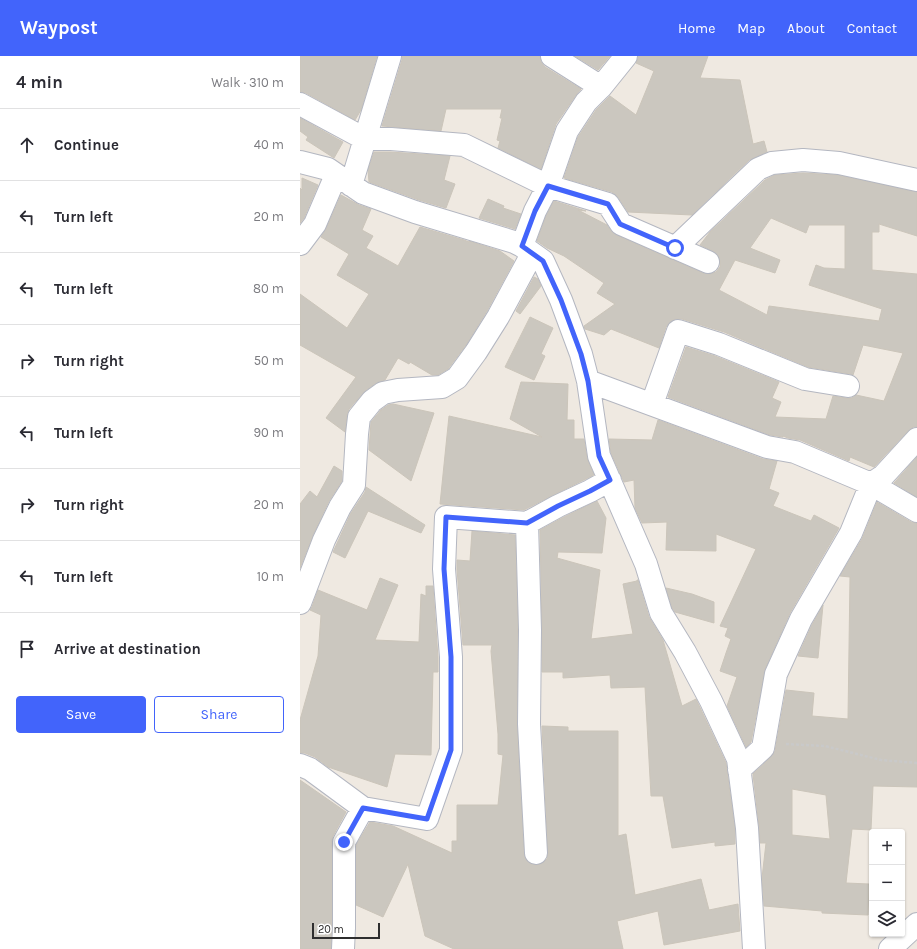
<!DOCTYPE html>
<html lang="en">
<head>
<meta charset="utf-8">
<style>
	body { margin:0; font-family:Karla,sans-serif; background:#f7f7f7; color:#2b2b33 }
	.controls { position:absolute; right:12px; bottom:12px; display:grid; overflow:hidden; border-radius:4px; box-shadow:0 1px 3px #0004 }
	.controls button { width:36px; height:36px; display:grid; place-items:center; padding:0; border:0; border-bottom:1px solid #e1e1e2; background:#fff; color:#2b2b33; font:20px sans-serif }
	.scale { position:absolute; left:12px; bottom:10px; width:68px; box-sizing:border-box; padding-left:4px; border:2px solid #2e2e2e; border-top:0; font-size:11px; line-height:14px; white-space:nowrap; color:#2e2e2e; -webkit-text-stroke:3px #fff; paint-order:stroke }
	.stop { position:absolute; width:12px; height:12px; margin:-9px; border:3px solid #4264fb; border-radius:50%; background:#fff }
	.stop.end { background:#4264fb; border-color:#fff; box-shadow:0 1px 4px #0008 }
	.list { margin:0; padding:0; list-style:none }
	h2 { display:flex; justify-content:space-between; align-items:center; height:52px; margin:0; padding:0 16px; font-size:17px }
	h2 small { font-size:13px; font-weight:400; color:#7c7c81 }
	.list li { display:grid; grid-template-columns:26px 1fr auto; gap:12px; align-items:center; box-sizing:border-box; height:72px; padding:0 16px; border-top:1px solid #e1e1e2 }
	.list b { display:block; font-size:15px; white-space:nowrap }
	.list em { font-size:13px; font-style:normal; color:#7c7c81 }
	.actions { display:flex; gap:8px; padding:12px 16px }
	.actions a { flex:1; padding:9px 0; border:1px solid #4264fb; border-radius:4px; text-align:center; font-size:14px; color:#4264fb }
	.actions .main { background:#4264fb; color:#fff }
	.icon { flex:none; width:22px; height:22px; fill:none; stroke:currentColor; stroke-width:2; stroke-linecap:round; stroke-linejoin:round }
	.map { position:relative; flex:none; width:617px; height:893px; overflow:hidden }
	header { display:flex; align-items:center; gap:24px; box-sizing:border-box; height:56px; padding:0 20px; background:#4264fb; color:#fff }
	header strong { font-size:19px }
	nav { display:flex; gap:22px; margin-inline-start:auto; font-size:14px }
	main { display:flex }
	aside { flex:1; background:#fff }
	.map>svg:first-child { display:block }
	.building { fill:#cbc7bf; stroke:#cbc5ba; fill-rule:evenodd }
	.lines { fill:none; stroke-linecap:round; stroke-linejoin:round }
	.street-casing { stroke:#b4b7c1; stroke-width:24 }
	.path { stroke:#c9c9c9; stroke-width:2.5; stroke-dasharray:3 2; stroke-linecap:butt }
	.street { stroke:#fff; stroke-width:22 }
	.route { stroke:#4264fb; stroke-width:5 }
</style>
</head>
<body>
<header>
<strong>Waypost</strong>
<nav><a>Home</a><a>Map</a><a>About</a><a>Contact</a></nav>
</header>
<main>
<aside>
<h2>4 min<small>Walk · 310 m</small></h2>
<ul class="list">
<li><svg class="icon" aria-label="ahead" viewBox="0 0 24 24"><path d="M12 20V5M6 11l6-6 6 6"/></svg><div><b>Continue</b></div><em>40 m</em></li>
<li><svg class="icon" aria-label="left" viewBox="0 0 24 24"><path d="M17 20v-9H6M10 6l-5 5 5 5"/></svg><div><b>Turn left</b></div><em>20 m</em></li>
<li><svg class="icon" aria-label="left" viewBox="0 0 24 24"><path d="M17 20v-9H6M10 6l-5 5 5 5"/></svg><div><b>Turn left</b></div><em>80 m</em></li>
<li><svg class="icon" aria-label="right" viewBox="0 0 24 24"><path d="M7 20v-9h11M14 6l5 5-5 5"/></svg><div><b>Turn right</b></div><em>50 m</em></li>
<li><svg class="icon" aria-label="left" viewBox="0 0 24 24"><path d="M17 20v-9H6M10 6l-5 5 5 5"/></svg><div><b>Turn left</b></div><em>90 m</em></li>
<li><svg class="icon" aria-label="right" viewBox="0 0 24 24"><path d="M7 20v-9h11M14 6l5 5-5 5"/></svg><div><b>Turn right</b></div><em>20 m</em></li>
<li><svg class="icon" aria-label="left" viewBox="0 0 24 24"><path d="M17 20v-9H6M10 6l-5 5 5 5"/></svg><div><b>Turn left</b></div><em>10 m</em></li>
<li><svg class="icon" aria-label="arrive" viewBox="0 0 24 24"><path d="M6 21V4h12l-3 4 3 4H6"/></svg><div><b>Arrive at destination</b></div></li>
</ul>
<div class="actions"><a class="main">Save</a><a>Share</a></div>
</aside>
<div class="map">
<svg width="617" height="893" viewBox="0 0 617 893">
	<rect width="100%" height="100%" fill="#efe9e1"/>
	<path class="building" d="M0,0H77L61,54L55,64L6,37L0,36Z
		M102,0H240L241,6L245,11L281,33L276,39L256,68L241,113L198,92L200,85L197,84L202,62H200L202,53H146L141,75L82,70L102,4Z
		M275,0H310L298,14Z
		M338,0H408L400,22L440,24L453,88L464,85L467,96L449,104L392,159L328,156L318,141L312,136L264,122L278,81L296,54L310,40L336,59L354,15L336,7L338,2Z
		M0,62L43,86L34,102L6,84L8,81L0,75Z
		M74,96H90L150,100L144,124L155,128L146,152L119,144L69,126L68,114Z
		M503,117L537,119L617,136V180L579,168V176H572V214L617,218V371H613L608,375L574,411L550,401L549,405L500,384L488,382L483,380V381L470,379L368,341L386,291L415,300L479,326L472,342L481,346L475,361L526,363L533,340L546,342H552L556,339L584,345L603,297L563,289L553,319L550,318L508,311L424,276L382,263H375L370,266L366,271L359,292L311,273L304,279L285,273L284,270L315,248L297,237L304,227L264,200L247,192L237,185L246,160L254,145L286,155L278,154L307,169L311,175L316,179L403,217L410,218L416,216L420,211V205L418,199L413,195L400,189L410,176L465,124L475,119ZM471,162L506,177L509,169H545V213L524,212L516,209L509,229L582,253L579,265L469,250L467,259L419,234L435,204L475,217L480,204L450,192Z
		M2,122L18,129L4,162L0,167V132L2,134Z
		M41,139L59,149L71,153L62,174L73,180L66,192L98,210L120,171L164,184L169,186V185L200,195L214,205L187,255L166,289L148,313L138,319H132L110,306L109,308L98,302L85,324L76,327L65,335L49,353L47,360L45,376L26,362L56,321L0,289V238L47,272L69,238L37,219L49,198L21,181L26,173Z
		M188,143L204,150L203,152L221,158L215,173L179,162Z
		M234,221L238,223L241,230L220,258L216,255Z
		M230,261L253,272L241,298L245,300L234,324L205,311Z
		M221,326L268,328L267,364H274V383H284L287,402L294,419L253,439L224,454L140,448L149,360L242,381L210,363Z
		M93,348L134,357L111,425L69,394L71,366L81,354L88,349Z
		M358,364L463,403L477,405L469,433L479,437L473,450L511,465L514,459L539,472L490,557L465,613L451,686L446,691L427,650L437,621L420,615L426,597L431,583L425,580L428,572L420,570L456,493L416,478V495L366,494L367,466L342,467L335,452L334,424L324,426L311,397L309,383L352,384Z
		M617,401V441L594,427Z
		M34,410L42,415V425L29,445L13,479L0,512V448L10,435L17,441Z
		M66,431L125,469L121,477L68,455L45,502L33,496L51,457L65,436Z
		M297,445L306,462L302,497L258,496L257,502L300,514L291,583L333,578L323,528L337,525V524H338L349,561L363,584L382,650L396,643L426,707L435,773V788L415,790V786L372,792L363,740H351L345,631L311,632L310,619L263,622V616H242V574L240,474L264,461Z
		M577,446L611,466L617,467V731L573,730L571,774L552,773L546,827L569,828L568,859L522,857V855L464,850L462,822L466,787H460L459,770L453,718L471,701L475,695L486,634L514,637L512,660L548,663L550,521L540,520L562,483ZM492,733L526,739L530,783L492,779Z
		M172,475L215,479L218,574L217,669L224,798L226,804L231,808L237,809L243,807L247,803L248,797L242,670L268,671V675H318V780L326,778L335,839L401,823L409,854L438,848L440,875L364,889L358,855L317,865L323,893H154L125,880L108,808L83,861L56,849V789L70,766L93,770L152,797V785H157V749H198L203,699L198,698V678L191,595L192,589H163L157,513V504L170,505Z
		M80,522L98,529L75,584L119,586L121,538L126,540V530H133L138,602V616H133L131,699L95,698L87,731L28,711L15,701L5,697H0V664L18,600L21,559L10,554L12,551L18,534L67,554Z
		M366,532L392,538L414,546V567L375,556L372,552Z
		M523,549L518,602L498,600L512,569Z
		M0,724L46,756L33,780L32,786V872L31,893H0Z"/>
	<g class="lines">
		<defs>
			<path id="street" d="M252,0L301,31
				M0,48L65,83H91L164,89L248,130L308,148L321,168L408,206
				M0,106L28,113L63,137L115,156L214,186L222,190L243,205L261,244L281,298L288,325L299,400L346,508L361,557L385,596L411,645L438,703L447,772L454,893
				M51,129L90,0
				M0,188L15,168L36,119
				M222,190L235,155L248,130L267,75L286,46L301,31L326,0
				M375,192L458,113L472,107L503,104L539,107L617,124
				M288,325L467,391L495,396L571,428L617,455
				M352,348L378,275L419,288L505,323L548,330
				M227,467L230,574L229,668L236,797
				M0,547L24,484L40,451L54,429L57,378L59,361L72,345L83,337L98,334L142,331L157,322L176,296L198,261L232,198
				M0,709L10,713L63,752L127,763L151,694V601L144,513L146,461L227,467L258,450L290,435L310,424
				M439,714L463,692L476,618L501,563L551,477L571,428L583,420L617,383
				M43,893L44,872V786L63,752
				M590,893L617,868"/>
		</defs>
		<use href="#street" class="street-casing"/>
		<path class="path" d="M486,688L525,690L581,704L617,707"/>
		<use href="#street" class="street"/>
	</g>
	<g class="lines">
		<path class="route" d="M44,786L63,752L127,763L151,694V601L144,513L146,461L227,467L258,450L290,435L310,424L299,400L288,325L281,298L261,244L243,205L222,190L235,155L248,130L308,148L320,168L375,192"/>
	</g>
</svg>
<div class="controls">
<button>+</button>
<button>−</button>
<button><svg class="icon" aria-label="layers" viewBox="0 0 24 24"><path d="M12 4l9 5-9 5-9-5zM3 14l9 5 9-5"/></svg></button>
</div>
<div class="scale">20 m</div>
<div class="stop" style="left:375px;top:192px"></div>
<div class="stop end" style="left:44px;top:786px"></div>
</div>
</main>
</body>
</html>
